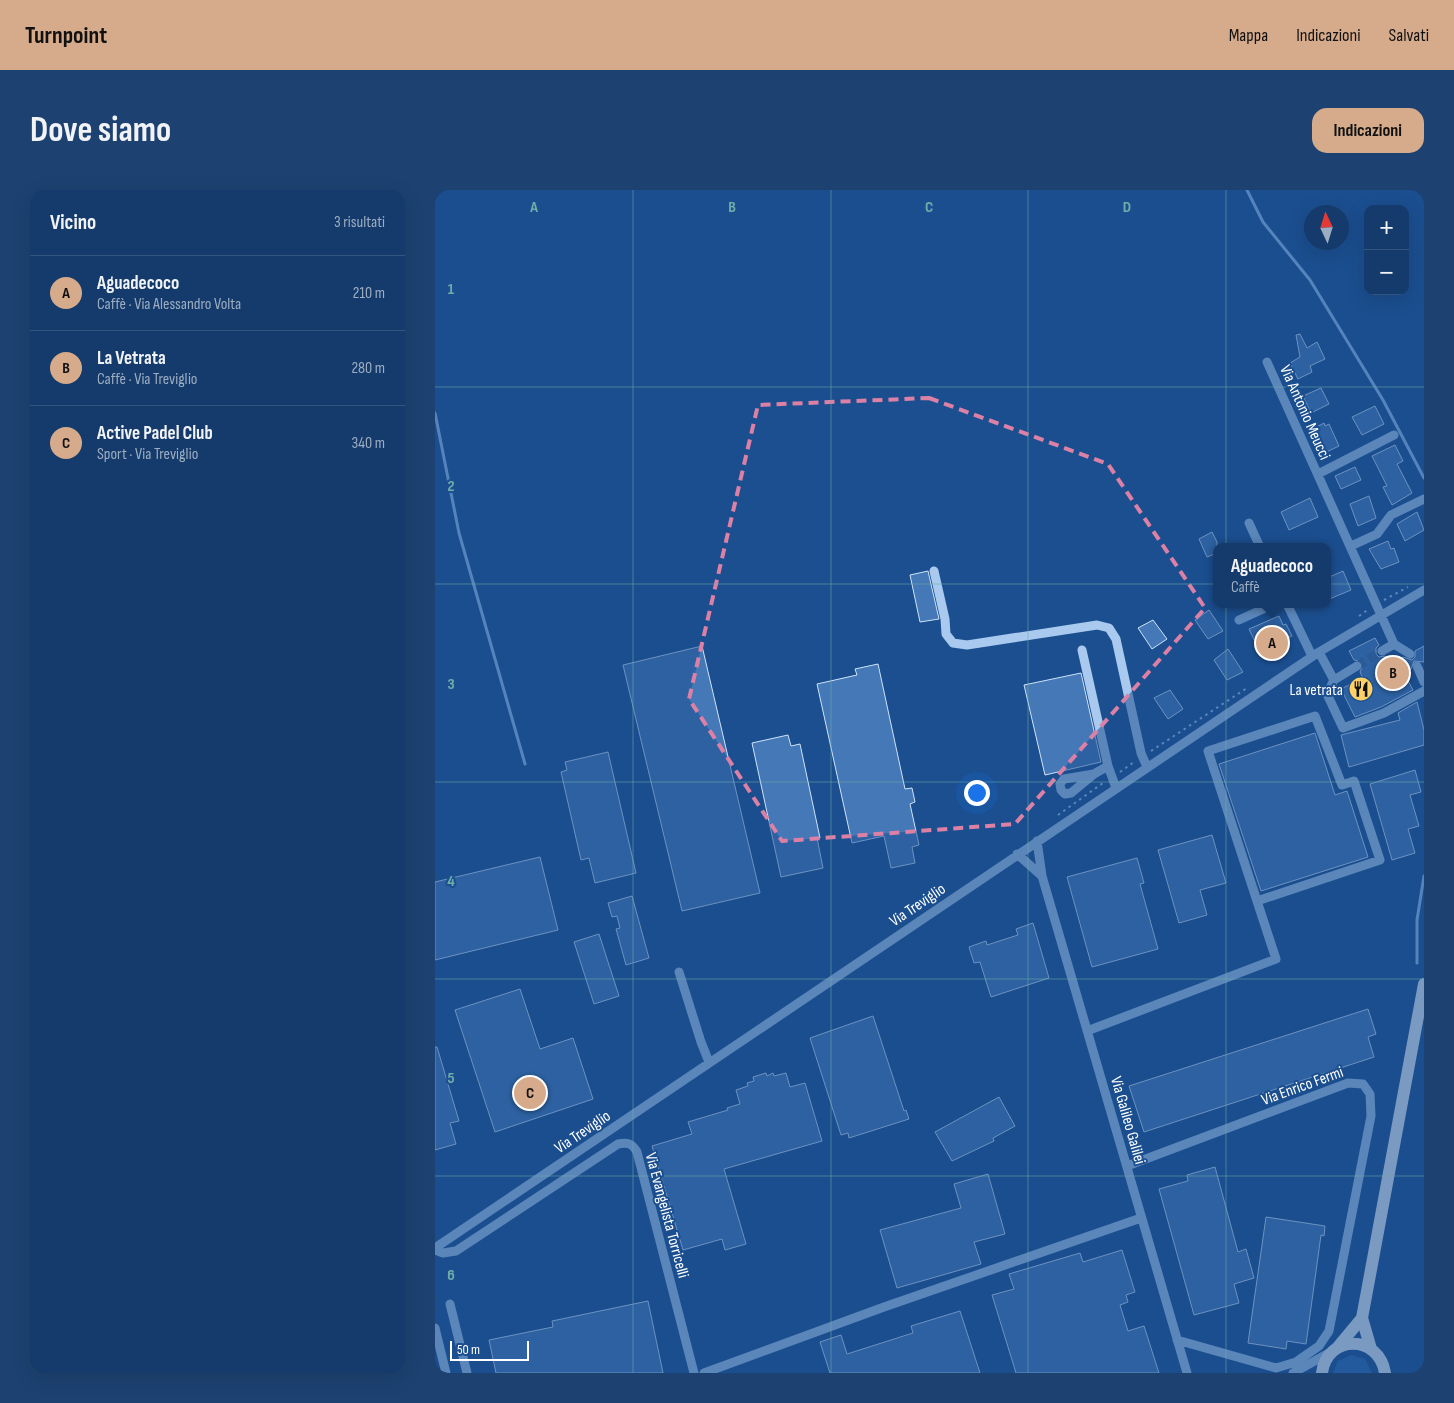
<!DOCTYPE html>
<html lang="it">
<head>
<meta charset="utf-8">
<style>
	body { margin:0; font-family:"Sofia Sans Condensed",sans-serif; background:#1d4271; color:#f1f3f6 }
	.controls { position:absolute; right:15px; top:15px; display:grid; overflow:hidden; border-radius:10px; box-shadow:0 5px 20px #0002 }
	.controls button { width:45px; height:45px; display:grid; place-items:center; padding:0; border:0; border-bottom:1px solid #33557e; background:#143b6b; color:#f1f3f6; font:25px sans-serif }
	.compass { position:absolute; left:869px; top:15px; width:45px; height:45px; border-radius:50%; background:#143b6b; box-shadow:0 5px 20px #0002; rotate:356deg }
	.scale { position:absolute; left:15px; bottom:12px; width:79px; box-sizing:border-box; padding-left:5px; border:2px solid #fff; border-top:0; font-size:14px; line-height:18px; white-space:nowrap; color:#fff; -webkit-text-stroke:4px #1b4f8f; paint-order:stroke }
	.you { position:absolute; left:541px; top:602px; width:18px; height:18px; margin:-12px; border:4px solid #fff; border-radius:50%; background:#1a73e8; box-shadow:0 0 0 8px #1a73e833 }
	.badge { display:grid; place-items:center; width:32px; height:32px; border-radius:50%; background:#d6ab8b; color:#111; font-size:16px; font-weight:700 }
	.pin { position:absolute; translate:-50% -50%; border:2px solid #fff; box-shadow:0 1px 5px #0006 }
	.popup { position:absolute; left:778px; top:353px; width:118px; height:65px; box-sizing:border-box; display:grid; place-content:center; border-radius:10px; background:#143b6b; filter:drop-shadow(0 1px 4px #0005); font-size:16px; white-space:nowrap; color:#9dadc1 }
	.popup b { font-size:19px; color:#f1f3f6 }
	.popup::after { content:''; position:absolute; left:50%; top:100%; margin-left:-10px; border:10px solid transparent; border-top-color:#143b6b }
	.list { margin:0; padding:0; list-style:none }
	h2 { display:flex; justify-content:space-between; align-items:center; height:65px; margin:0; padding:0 20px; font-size:21px }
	h2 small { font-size:16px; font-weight:400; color:#9dadc1 }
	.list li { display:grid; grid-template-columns:32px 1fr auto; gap:15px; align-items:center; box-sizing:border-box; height:75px; padding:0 20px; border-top:1px solid #33557e }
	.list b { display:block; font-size:19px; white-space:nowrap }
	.list p { margin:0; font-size:16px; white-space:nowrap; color:#9dadc1 }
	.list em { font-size:16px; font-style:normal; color:#9dadc1 }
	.map { position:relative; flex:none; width:989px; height:1183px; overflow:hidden; border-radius:15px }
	header { display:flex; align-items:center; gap:30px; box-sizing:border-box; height:70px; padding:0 25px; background:#d6ab8b; color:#111 }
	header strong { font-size:24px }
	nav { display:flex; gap:28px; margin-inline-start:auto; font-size:18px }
	.intro { display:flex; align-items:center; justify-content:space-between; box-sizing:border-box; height:120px; padding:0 30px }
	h1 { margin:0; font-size:35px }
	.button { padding:12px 22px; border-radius:15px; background:#d6ab8b; color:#111; font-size:18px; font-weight:700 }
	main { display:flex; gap:30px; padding:0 30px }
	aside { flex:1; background:#143b6b; border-radius:15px; box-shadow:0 5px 20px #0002 }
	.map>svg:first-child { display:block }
	.green { fill:#2e69ad }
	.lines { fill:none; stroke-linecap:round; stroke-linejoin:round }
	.stream { stroke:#9cc4f0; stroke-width:3 }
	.building { fill:#4478b7; stroke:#cfe3fa }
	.minor-tunnel { stroke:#3d69a0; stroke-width:9; stroke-dasharray:9 4.5; stroke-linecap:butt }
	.path { stroke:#a9c9ee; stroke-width:2; stroke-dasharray:2.5 4; stroke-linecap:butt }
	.minor { stroke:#a9c9ee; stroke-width:9 }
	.major { stroke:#f0f6ff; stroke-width:12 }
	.marked { fill:none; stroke:#dd80a5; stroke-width:4; stroke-dasharray:10 6; stroke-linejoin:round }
	.grid { fill:none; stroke:#6fada8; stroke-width:1; stroke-opacity:0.55 }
	.labels { text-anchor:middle; stroke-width:4; stroke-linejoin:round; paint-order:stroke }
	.street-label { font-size:16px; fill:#fff; stroke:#1b4f8f }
	.poi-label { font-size:16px; fill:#fff; stroke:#1b4f8f; text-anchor:end }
	.grid-label { font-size:16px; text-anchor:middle; font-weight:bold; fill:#6fada8; stroke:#1b4f8f; stroke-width:4; stroke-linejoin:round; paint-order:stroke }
</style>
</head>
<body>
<header>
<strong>Turnpoint</strong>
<nav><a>Mappa</a><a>Indicazioni</a><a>Salvati</a></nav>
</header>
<div class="intro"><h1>Dove siamo</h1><a class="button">Indicazioni</a></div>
<main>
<aside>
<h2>Vicino<small>3 risultati</small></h2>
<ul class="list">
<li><span class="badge">A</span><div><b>Aguadecoco</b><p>Caffè · Via Alessandro Volta</p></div><em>210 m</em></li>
<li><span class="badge">B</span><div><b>La Vetrata</b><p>Caffè · Via Treviglio</p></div><em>280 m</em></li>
<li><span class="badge">C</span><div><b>Active Padel Club</b><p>Sport · Via Treviglio</p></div><em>340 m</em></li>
</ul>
</aside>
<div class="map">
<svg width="989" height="1183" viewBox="0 0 989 1183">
	<rect width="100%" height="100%" fill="#1b4f8f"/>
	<path class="green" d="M916,1165L930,1169L937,1183H898L903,1171Z"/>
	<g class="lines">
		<path class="stream" d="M812,0L828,32L875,90L948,210L989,288
			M0,223L24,343L90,574
			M982,773V730L989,686"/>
	</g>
	<path class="building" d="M865,144L872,158L882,152L890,169L875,176L877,182L863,189L855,173L865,167L861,145Z
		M886,198L894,214L876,223L868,206Z
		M940,216L949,234L927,245L917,227Z
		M889,233L890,236L894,234L904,256L885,265L874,241Z
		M960,255L968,271L962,274L977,303L957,315L948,297L952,296L937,266Z
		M920,277L926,290L906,299L900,286Z
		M934,306L941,328L923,336L915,314Z
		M875,308L883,327L854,340L846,322Z
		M982,322L989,340L970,351L962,334Z
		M777,342L782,352V363L772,367L764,349Z
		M953,351L956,359L959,358L964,372L946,379L934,359Z
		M493,381L504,429L485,432L475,385Z
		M908,381L916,400L892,410V388Z
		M774,420L788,441L773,449L760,430Z
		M844,426L848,435L851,434L857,446L824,460L814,439Z
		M718,430L732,449L717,459L703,438Z
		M940,448L944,455L941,458V464L944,467L950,466L954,474L968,467L977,470L980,467V461L989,456V472L979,471L976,479L969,483L978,500L946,517L920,527L906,499L928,488L925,482L928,475L925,471L919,470L914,461Z
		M267,456L325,703L247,721L188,475Z
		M793,459L808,482L792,490L779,470Z
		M443,474L470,599L477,598L480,612L475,614L484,655L477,657L480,673L456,678L449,646L417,653L382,494L422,485L420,479Z
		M646,483L666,572L610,585L589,495Z
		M735,500L748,519L733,529L719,508Z
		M982,512L989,540V555L914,577L906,545L965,530L963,523Z
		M880,543L900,605L912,601L933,667L826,701L784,574Z
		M353,545L356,556L365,554L385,648H382L388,678L346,687L317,553Z
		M173,562L201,683L160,693L154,668L146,670L126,582L132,580L130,572Z
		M980,580L986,602L975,605L984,636L973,639L980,663L957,670L935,594Z
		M777,645L791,693L765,700L772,725L744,733L723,660Z
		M105,667L123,740L0,770V692Z
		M702,668L709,693L705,694L723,759L657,777L632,687Z
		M197,706L214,768L191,775L181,739L185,738L182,726L177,727L173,713Z
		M598,733L614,788L556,807L545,772L539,773L534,757L551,751L552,755L583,745L581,739Z
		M164,744L184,806L159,814L139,752Z
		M85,799L105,859L138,848L158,909L60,942L20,820Z
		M933,819L941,844L933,847L939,867L709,942L694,896Z
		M438,826L469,921L471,920L474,929L414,948L413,943L406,945L375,848Z
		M0,857H2L24,931L15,933L21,954L0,960Z
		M331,883L332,886L338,883L339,886L351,883L355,897L370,893L387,951L289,979L311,1054L290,1060L287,1049L248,1060L217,956L257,944L253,932L293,920L292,918L305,914L301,900L313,896L312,893L319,891L318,887Z
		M564,907L580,936L558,948L559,951L517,971L500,942Z
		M780,977L803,1062L811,1059L819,1088L799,1094L804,1113L759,1125L724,999L753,991L752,985Z
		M553,984L570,1044L539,1052L546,1074L462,1098L445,1040L526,1018L519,994Z
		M831,1027L890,1036L889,1046L886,1045L871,1154L852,1151L851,1159L813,1153Z
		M687,1060L700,1102L691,1105L693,1112L685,1115L693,1141L709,1136L724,1183H581L557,1105L579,1099L574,1084L645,1063L648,1072Z
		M213,1111L228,1183H61L54,1150L118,1137L117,1131Z
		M525,1121L545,1183H395L385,1152L406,1145L412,1164L478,1143L476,1136Z"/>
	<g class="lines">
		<path class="minor-tunnel" d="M922,476L947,461"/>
		<path class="path" d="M949,410L973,397
			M924,426L934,419
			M716,561L812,498
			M685,582L699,572
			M623,625L668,593"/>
		<path class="minor" d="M832,172L959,454L947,461
			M883,284L959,245
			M814,333L825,357
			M916,356L942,344L956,325L989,309
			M499,381L510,429L511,444L518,453L532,455L662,435L674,438L681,449L706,563L712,577
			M852,414L877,466
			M804,430L839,414
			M959,454L975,464
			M647,460L673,576L681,598
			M884,462L899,490L922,476
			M982,476L989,492
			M899,490L892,504L908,538L949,523L989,501
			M659,584L636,603L630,604L626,600L625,594L629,589L659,584L673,576
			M602,651L607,686L752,1183
			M582,664L607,686
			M244,782L266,852L274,872
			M652,841L841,769L822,711L945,670L919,591L907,595L880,526L773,561L822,711
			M692,976L913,893L928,894L935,904L936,926L894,1141L884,1156L861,1172L841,1178L742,1150
			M0,1058L884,462L989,400
			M0,1060L8,1063L21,1061L183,954C192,952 197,953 202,962L259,1183
			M15,1114L32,1183
			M0,1138L11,1183
			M269,1183L449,1117L706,1028
			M858,1183L894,1163"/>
		<path class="major" d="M927,1128L936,1159
			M902,1158L927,1128L989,794
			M887,1183C892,1144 944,1144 950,1183"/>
	</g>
	<path d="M0 0H989V1183H0ZM494,208L673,274L770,418L580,634L347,651L254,509L323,215Z" fill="#1b4f8f" fill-opacity=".55" fill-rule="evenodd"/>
	<path class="marked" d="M494,208L673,274L770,418L580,634L347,651L254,509L323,215Z"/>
	<path class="grid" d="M198,0V1183M396,0V1183M593,0V1183M791,0V1183M0,197H989M0,394H989M0,592H989M0,789H989M0,986H989"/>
	<defs>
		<symbol id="restaurant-disc" viewBox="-11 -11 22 22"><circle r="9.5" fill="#ffd166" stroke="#1b4f8f"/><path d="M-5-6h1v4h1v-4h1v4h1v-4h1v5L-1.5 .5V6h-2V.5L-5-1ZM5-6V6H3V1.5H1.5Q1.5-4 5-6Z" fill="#111"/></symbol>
	</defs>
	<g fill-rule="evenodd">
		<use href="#restaurant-disc" x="912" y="485" width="28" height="28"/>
	</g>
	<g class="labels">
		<g class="street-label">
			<text transform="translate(871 222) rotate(66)" y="6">Via Antonio Meucci</text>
			<text transform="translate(482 714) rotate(-34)" y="6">Via Treviglio</text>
			<text transform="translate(867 895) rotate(-20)" y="6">Via Enrico Fermi</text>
			<text transform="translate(694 930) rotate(74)" y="6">Via Galileo Galilei</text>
			<text transform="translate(147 941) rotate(-34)" y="6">Via Treviglio</text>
			<text transform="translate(233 1025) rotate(75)" y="6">Via Evangelista Torricelli</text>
		</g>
		<g class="poi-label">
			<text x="908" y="505">La vetrata</text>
		</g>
	</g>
	<g class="grid-label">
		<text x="99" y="22">A</text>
		<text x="297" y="22">B</text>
		<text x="494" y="22">C</text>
		<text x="692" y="22">D</text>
		<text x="16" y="104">1</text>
		<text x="16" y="301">2</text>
		<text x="16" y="499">3</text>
		<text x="16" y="696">4</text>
		<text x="16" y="893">5</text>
		<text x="16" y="1090">6</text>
	</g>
</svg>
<div class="controls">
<button>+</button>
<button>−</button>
</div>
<svg class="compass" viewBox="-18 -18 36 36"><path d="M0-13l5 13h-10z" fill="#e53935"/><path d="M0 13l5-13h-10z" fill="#9dadc1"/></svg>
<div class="scale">50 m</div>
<div class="you"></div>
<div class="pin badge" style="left:837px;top:453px">A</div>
<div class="popup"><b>Aguadecoco</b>Caffè</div>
<div class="pin badge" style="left:958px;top:483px">B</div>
<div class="pin badge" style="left:95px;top:903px">C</div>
</div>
</main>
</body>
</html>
